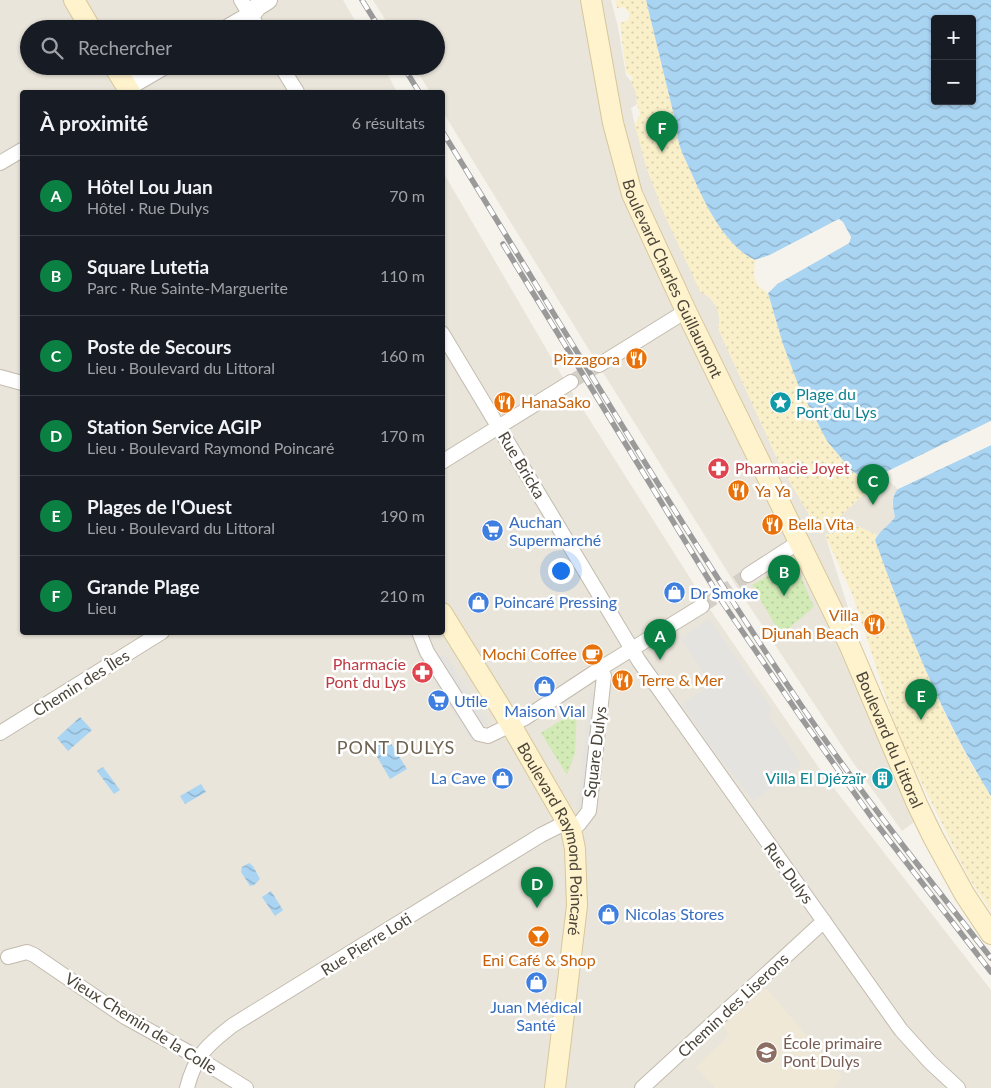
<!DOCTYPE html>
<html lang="fr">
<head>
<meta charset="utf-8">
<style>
	body { margin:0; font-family:Lato,sans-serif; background:#242831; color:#f1f3f6 }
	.controls { position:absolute; right:15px; top:15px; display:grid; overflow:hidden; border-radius:5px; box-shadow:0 1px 4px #0004 }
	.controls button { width:45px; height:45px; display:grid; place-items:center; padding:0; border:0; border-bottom:1px solid #363941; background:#171b24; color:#f1f3f6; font:25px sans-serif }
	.you { position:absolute; left:560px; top:570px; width:18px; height:18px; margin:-12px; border:4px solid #fff; border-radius:50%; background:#1a73e8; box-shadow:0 0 0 8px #1a73e833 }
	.badge { display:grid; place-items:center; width:32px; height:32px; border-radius:50%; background:#0b8043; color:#fff; font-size:16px; font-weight:700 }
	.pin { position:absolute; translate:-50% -41px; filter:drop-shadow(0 1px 2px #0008) }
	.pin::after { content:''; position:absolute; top:26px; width:18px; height:15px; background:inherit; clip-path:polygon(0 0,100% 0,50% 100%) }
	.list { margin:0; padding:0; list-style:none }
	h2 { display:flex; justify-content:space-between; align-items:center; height:65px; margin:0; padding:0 20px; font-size:21px }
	h2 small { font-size:16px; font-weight:400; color:#9ea1a6 }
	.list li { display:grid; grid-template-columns:32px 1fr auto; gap:15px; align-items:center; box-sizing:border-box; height:80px; padding:0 20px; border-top:1px solid #363941 }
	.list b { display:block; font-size:19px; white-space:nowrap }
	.list p { margin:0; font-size:16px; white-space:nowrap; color:#9ea1a6 }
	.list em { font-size:16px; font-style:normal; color:#9ea1a6 }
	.icon { flex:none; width:28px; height:28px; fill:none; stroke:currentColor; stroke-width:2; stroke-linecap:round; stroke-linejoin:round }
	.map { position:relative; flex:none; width:991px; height:1088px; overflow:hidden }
	.search { position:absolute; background:#171b24; box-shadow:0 1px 4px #0004; left:20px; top:20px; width:425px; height:55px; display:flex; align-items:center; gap:12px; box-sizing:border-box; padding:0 18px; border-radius:28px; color:#9ea1a6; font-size:19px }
	.panel { position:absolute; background:#171b24; box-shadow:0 1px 4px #0004; left:20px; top:90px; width:425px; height:545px; border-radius:5px }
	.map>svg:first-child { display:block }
	.residential { fill:#eae5da }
	.education { fill:#efe8d6 }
	.sand { fill:url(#sand-dots) }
	.park { fill:url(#park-dots) }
	.parking { fill:#e5e3e0 }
	.water { fill:url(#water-waves); fill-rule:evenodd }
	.pier { fill:#f6f3ec }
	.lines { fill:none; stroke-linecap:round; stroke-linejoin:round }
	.minor-tunnel { stroke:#d4d0c8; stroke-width:14; stroke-dasharray:14 7; stroke-linecap:butt }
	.minor-casing { stroke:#c2bbae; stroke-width:16 }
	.tertiary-casing { stroke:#c2bbae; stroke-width:20 }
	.secondary-casing { stroke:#d6c79b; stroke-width:22 }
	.minor { stroke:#fff; stroke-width:14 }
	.tertiary { stroke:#fff; stroke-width:18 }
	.secondary { stroke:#fff3cd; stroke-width:20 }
	.rail-casing { stroke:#9a9a9a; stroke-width:5.5 }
	.rail { stroke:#fff; stroke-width:4; stroke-dasharray:11; stroke-linecap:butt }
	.labels { text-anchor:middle; stroke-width:5; stroke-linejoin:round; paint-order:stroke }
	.street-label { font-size:16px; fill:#4b4439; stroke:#fff }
	.food-label { font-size:16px; fill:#c56008; stroke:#fff; text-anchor:start }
	.culture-label { font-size:16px; fill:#0d838f; stroke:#fff; text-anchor:start }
	.health-label { font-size:16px; fill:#be3a42; stroke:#fff; text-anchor:start }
	.shop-label { font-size:16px; fill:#366cbe; stroke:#fff; text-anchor:start }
	.education-label { font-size:16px; fill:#785e54; stroke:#fff; text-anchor:start }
	.neighbourhood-label { font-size:18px; letter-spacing:1px; fill:#6e6250; stroke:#fff }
</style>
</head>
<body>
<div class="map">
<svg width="991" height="1088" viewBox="0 0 991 1088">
	<defs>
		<pattern id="sand-dots" width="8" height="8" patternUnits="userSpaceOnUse" patternTransform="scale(1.25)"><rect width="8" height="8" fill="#f9efc9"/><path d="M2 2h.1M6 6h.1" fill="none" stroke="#d7cead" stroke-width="1.8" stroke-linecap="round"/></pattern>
		<pattern id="park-dots" width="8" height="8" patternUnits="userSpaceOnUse" patternTransform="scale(1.25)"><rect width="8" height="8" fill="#d2eab5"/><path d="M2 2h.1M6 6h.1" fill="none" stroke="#b6ca9c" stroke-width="1.8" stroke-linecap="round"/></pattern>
		<pattern id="water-waves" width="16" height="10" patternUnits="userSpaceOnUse" patternTransform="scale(1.25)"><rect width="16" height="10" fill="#a9d4f2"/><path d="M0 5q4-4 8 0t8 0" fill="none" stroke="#8caec5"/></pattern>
	</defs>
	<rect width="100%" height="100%" fill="#f6f3ec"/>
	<path class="residential" d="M0,0H343L360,29H29V66H383L397,92H22V632H442L443,172L565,381L711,611L826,778L991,990V1088H0Z
		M373,0H611L618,27L626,75L631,81L636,93L637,104L631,108L635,125L646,166L664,214L704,293L712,300L718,310L720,322L718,328L780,465L816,525L839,517L869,490L872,480L882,474L898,489L893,495L892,503L895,517L890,525L877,535L857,526L825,535L860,645L922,800L913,823L902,831L852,761L740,592L594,358L443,112L442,92H430L414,66H436V29H391Z"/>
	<path class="education" d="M766,988L842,1077L833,1088H715L696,1067L730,1035L723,1026Z"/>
	<path class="sand" d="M615,0H646L677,128C677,145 684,156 691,172C704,202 724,245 755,260L754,276L758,286L768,293L783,344L799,387L827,441L852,471L861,477L872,480L869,490L839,517L815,525L780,465L718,328C722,315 715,296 701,293L664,214L646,166L635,125L640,114L637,104L636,93L631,81L633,78L626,72L620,23L627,21L629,18V13L624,7L617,8Z
		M857,526L877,535L875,540L925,669L947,718L970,762L991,796V911L969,878L907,753L894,722L853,596L825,535Z"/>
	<path class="park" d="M794,561L814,607L781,635L752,585Z
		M577,710L575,753L567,775L541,733Z"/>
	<path class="parking" d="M709,619L772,709L768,715L802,765L754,801L715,753L682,705L711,684L680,638Z
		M417,644L478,740L472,742L413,647Z
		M434,654L447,657L489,726L476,725Z
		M601,690L588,805L581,811L578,805L590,693Z"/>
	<path class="water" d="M646,0H991V421L882,474L872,480L861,477L852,471L827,441L799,387L783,344L768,293L777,284L849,243L851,237L839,219L770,255L755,260C724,245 704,202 691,172C684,156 677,145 677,128ZM935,19H972V101H935Z
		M991,445V796C941,716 907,628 875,540C878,532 890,525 895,517C893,506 890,498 898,489Z
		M80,717L92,730L68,751L57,738Z
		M388,739L407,769L390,779L372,748Z
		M103,767L120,790L114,794L97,771Z
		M201,784L206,792L185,804L180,796Z
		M249,863L253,866L260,879L254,885L250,886L241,872L242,867Z
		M271,891L283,910L275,916L262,897Z"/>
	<path class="pier" d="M839,219L843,222L851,237L849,243L777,284L768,293L766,292L775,282L847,242L848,238L841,224L838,222L771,257L755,262V260L770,255Z
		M991,421V424L884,475L882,474Z
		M991,442V445L898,489L896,487Z"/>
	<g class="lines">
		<path class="minor-tunnel" d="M571,382L599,365
			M702,606L748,575"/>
		<defs>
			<path id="minor" d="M241,0L259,29
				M281,66L297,92
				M0,163L22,150
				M442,333L639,661L901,1030L930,1062L958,1088
				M599,365L686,311
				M0,377L22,383
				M442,462L571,382
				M748,575L799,542
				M419,632L427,652L479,734L488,736L525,718L601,668L702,606
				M0,733L162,632
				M571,829L579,824L589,811L604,676L601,668
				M8,957L27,952L34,955L125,1017L188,1052L246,1088
				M187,1088C195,1056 207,1045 233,1025L541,835L567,822
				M642,1088L824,921"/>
			<path id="tertiary" d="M227,29L251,15L257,7L268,0
				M127,87L163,66"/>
			<g id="secondary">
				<path d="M74,0L91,29"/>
				<path id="s1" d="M591,0L613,123L632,194L686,311L849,644L917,804L933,837L965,895L991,934"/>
				<path d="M114,66L130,92"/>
				<path id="s2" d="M442,613L504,713L571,829L575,849L577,906L555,1088"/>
			</g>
		</defs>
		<use href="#minor" class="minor-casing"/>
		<use href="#tertiary" class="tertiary-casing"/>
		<use href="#secondary" class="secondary-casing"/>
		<use href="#minor" class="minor"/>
		<use href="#tertiary" class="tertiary"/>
		<use href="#secondary" class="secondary"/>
		<defs>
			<path id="rail" d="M362,0L380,29
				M403,66L419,92
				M442,131C562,325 677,522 805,711C863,796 927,877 991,958
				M503,244L723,603L800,716L872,818L991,972"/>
		</defs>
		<use href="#rail" class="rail-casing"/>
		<use href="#rail" class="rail"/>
	</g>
	<defs>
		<symbol id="restaurant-disc" viewBox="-11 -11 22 22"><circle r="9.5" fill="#e8710a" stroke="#fff"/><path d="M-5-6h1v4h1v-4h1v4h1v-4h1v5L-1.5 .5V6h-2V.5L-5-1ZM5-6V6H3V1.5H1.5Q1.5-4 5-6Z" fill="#fff"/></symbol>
		<symbol id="sight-disc" viewBox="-11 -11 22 22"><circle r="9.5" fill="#0f9aa8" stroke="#fff"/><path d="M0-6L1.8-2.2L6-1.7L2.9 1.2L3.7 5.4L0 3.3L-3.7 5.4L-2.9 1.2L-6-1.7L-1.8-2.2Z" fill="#fff"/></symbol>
		<symbol id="pharmacy-disc" viewBox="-11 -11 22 22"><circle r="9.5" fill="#e0444e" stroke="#fff"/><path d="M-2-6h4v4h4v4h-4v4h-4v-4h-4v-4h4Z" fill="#fff"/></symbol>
		<symbol id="supermarket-disc" viewBox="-11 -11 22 22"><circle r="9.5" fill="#3f7fe0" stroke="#fff"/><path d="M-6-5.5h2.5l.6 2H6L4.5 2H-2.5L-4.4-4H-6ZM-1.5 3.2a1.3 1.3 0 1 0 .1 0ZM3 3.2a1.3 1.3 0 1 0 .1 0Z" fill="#fff"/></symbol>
		<symbol id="shop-disc" viewBox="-11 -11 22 22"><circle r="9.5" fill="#3f7fe0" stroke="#fff"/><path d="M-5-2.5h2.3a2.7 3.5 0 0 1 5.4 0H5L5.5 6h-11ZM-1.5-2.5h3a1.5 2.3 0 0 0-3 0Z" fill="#fff"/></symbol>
		<symbol id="cafe-disc" viewBox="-11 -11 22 22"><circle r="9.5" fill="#e8710a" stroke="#fff"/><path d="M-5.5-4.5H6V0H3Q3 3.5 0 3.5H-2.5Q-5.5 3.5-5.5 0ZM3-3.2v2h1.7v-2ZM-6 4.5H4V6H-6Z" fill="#fff"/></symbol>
		<symbol id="building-disc" viewBox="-11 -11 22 22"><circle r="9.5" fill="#0f9aa8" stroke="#fff"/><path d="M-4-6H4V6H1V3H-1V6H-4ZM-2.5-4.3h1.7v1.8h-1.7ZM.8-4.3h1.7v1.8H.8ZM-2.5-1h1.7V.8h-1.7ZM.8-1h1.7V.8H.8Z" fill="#fff"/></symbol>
		<symbol id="bar-disc" viewBox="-11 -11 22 22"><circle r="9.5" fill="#e8710a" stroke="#fff"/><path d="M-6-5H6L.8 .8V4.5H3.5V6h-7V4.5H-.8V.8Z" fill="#fff"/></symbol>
		<symbol id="school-disc" viewBox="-11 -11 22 22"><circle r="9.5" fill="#8d6e63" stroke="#fff"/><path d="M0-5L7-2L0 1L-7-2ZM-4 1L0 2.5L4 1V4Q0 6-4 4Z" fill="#fff"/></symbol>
	</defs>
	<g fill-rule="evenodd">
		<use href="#restaurant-disc" x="624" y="346" width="25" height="25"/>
		<use href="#restaurant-disc" x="492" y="390" width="25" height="25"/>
		<use href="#sight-disc" x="768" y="390" width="25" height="25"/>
		<use href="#pharmacy-disc" x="706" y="456" width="25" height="25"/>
		<use href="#restaurant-disc" x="726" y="478" width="25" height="25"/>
		<use href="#restaurant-disc" x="760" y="512" width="25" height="25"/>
		<use href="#supermarket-disc" x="480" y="518" width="25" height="25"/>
		<use href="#shop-disc" x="662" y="580" width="25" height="25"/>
		<use href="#shop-disc" x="466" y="590" width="25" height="25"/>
		<use href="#restaurant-disc" x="862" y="612" width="25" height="25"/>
		<use href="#cafe-disc" x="580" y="642" width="25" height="25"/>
		<use href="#pharmacy-disc" x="410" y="660" width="25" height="25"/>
		<use href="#restaurant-disc" x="610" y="668" width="25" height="25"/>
		<use href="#shop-disc" x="532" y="674" width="25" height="25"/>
		<use href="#supermarket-disc" x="426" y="688" width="25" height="25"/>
		<use href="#shop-disc" x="490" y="766" width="25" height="25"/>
		<use href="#building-disc" x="870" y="766" width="25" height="25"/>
		<use href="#shop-disc" x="596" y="902" width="25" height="25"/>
		<use href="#bar-disc" x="526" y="924" width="25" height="25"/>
		<use href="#shop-disc" x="524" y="970" width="25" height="25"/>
		<use href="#school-disc" x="754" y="1040" width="25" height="25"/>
	</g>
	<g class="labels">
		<g class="street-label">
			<text dy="6" stroke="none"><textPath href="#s1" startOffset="292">Boulevard Charles Guillaumont</textPath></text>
			<text transform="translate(522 465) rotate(59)" y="6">Rue Bricka</text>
			<text transform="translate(81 683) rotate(-32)" y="6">Chemin des Îles</text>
			<text dy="6" stroke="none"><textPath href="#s1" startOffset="802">Boulevard du Littoral</textPath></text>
			<text transform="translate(595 752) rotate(-83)" y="6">Square Dulys</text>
			<text dy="6" stroke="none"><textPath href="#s2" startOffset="256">Boulevard Raymond Poincaré</textPath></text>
			<text transform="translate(789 873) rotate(54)" y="6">Rue Dulys</text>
			<text transform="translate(366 944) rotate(-32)" y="6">Rue Pierre Loti</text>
			<text transform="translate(733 1005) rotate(-43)" y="6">Chemin des Liserons</text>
			<text transform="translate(141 1023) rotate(32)" y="6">Vieux Chemin de la Colle</text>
		</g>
		<g class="food-label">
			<text x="620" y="365" text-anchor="end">Pizzagora</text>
			<text x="521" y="408">HanaSako</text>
			<text x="755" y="497">Ya Ya</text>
			<text x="788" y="530">Bella Vita</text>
			<text x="859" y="621" text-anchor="end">Villa<tspan x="859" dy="18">Djunah Beach</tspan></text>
			<text x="577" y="660" text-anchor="end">Mochi Coffee</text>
			<text x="639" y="686">Terre &amp; Mer</text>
			<text x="539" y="966" text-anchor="middle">Eni Café &amp; Shop</text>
		</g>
		<g class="culture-label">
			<text x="796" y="400">Plage du<tspan x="796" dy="18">Pont du Lys</tspan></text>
			<text x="866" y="784" text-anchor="end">Villa El Djézaïr</text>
		</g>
		<g class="health-label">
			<text x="735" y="474">Pharmacie Joyet</text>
			<text x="406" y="670" text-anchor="end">Pharmacie<tspan x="406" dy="18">Pont du Lys</tspan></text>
		</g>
		<g class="shop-label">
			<text x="509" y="528">Auchan<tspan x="509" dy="18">Supermarché</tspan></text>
			<text x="690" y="599">Dr Smoke</text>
			<text x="494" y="608">Poincaré Pressing</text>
			<text x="454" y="707">Utile</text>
			<text x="545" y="717" text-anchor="middle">Maison Vial</text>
			<text x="486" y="784" text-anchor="end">La Cave</text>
			<text x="625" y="920">Nicolas Stores</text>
			<text x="536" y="1013" text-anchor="middle">Juan Médical<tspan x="536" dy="18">Santé</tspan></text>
		</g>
		<g class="education-label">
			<text x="783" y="1049">École primaire<tspan x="783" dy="18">Pont Dulys</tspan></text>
		</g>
		<g class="neighbourhood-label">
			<text x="396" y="754">PONT DULYS</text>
		</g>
	</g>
</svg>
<div class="controls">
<button>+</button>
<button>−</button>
</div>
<div class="you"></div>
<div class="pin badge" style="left:660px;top:660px">A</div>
<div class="pin badge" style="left:784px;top:596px">B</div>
<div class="pin badge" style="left:873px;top:505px">C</div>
<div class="pin badge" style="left:537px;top:908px">D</div>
<div class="pin badge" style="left:921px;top:720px">E</div>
<div class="pin badge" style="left:662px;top:152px">F</div>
<div class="search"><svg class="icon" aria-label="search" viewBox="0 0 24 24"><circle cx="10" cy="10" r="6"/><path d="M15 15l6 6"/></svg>Rechercher</div>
<section class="panel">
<h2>À proximité<small>6 résultats</small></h2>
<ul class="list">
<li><span class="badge">A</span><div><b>Hôtel Lou Juan</b><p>Hôtel · Rue Dulys</p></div><em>70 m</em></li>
<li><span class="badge">B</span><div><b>Square Lutetia</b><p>Parc · Rue Sainte-Marguerite</p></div><em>110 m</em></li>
<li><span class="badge">C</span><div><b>Poste de Secours</b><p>Lieu · Boulevard du Littoral</p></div><em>160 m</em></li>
<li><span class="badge">D</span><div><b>Station Service AGIP</b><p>Lieu · Boulevard Raymond Poincaré</p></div><em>170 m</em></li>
<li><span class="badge">E</span><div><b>Plages de l'Ouest</b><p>Lieu · Boulevard du Littoral</p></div><em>190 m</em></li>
<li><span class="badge">F</span><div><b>Grande Plage</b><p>Lieu</p></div><em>210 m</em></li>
</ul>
</section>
</div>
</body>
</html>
